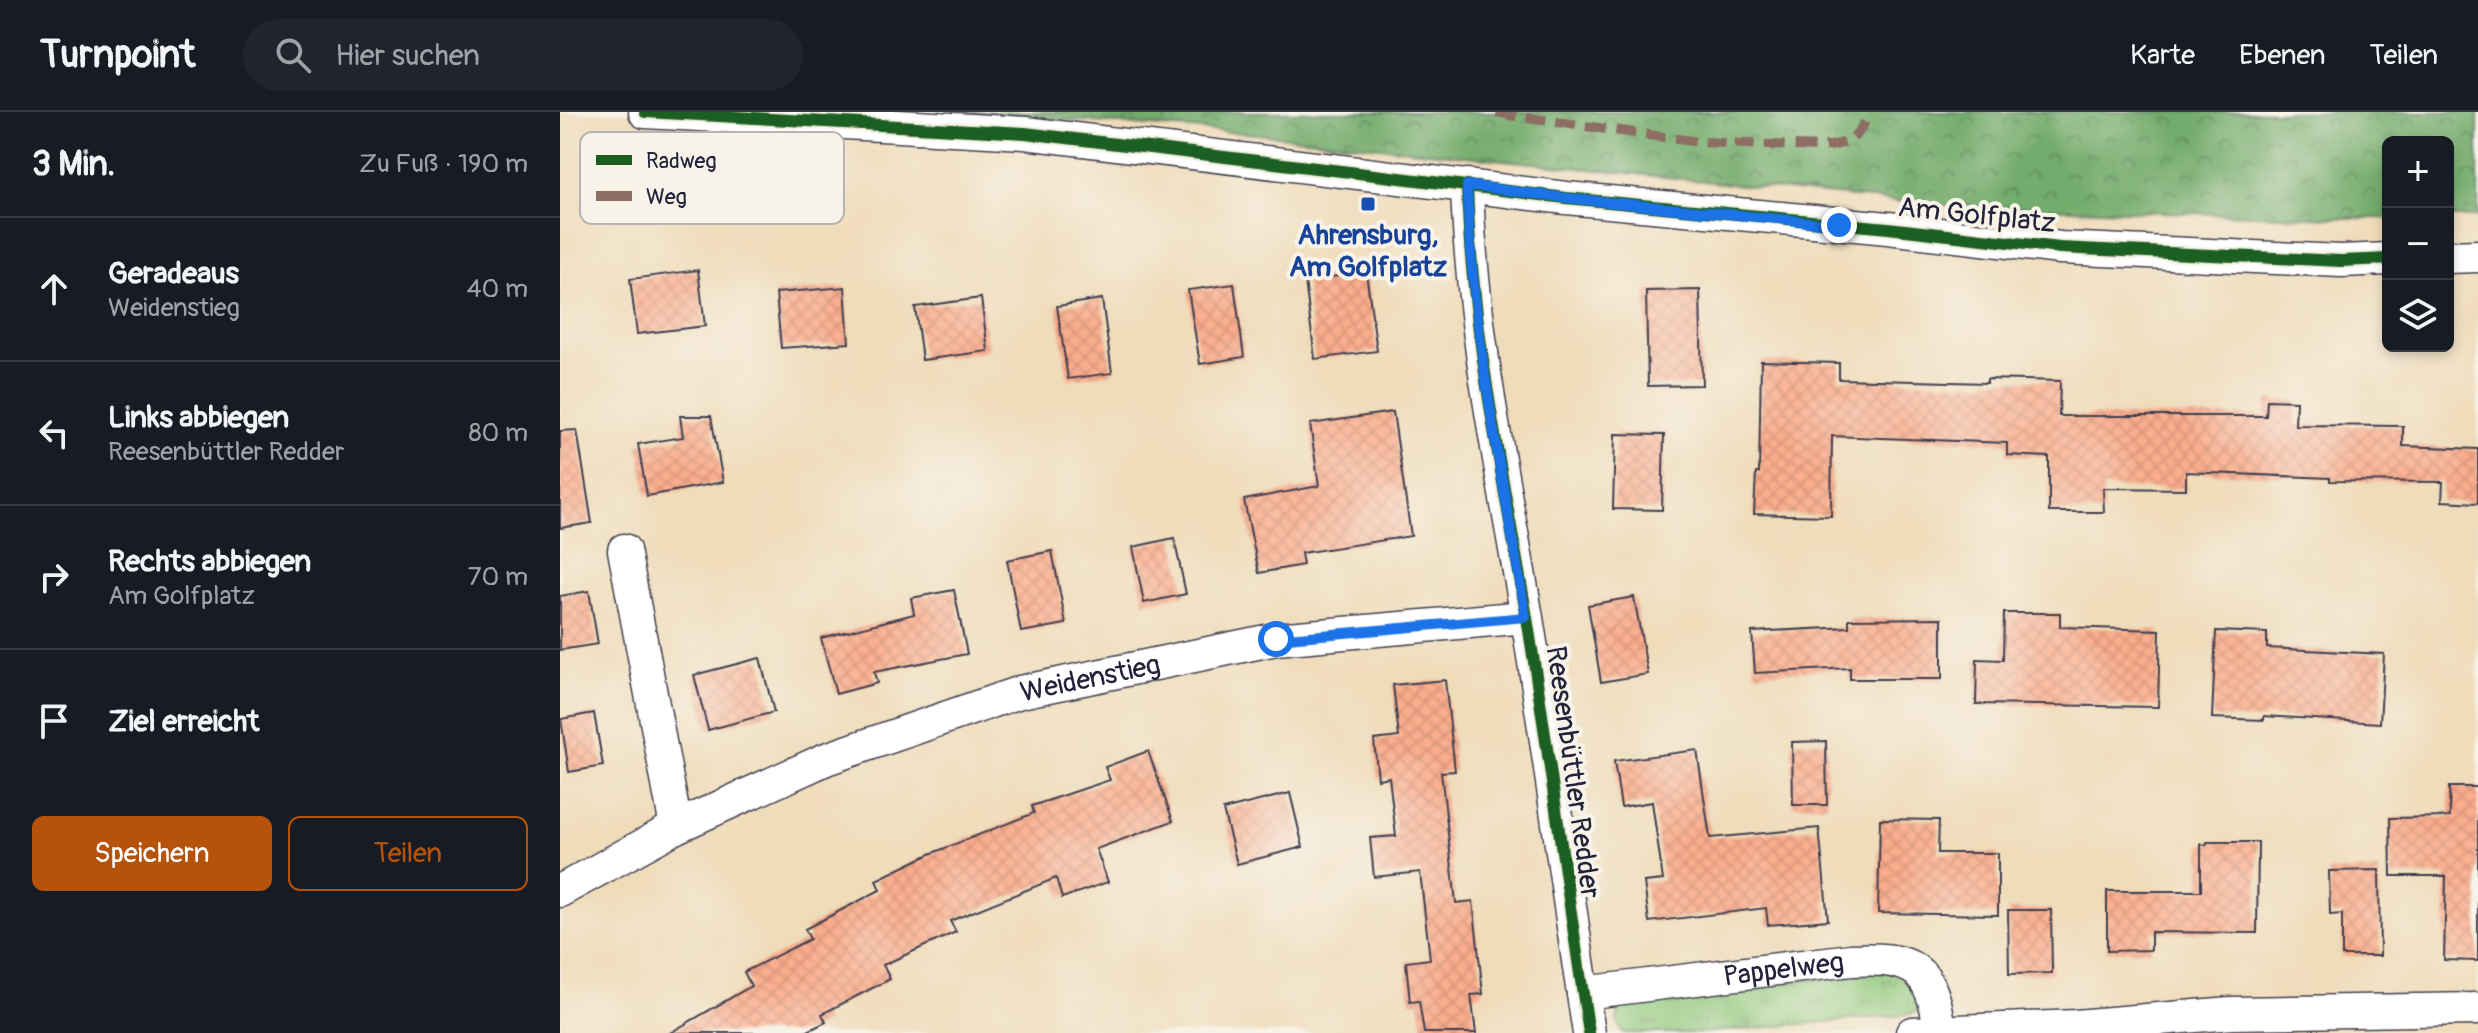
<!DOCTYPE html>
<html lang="de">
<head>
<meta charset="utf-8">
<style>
	body { margin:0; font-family:Pangolin,sans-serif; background:#20242c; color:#f1f3f6 }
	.controls { position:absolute; right:24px; top:24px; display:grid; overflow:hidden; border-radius:12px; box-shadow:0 4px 12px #0003 }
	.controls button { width:72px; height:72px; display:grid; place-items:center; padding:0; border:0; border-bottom:2px solid #363941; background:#171b24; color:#f1f3f6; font:40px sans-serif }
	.stop { position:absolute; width:24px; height:24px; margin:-18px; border:6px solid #1a73e8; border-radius:50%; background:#fff }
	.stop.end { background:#1a73e8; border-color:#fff; box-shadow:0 2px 8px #0008 }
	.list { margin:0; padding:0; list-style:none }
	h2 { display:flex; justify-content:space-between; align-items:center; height:104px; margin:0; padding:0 32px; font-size:34px }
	h2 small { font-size:26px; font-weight:400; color:#9ea1a6 }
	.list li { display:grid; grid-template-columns:52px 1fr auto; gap:24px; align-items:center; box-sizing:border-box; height:144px; padding:0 32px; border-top:2px solid #363941 }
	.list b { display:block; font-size:30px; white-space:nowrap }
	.list p { margin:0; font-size:26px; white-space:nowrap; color:#9ea1a6 }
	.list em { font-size:26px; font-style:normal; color:#9ea1a6 }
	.actions { display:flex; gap:16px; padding:24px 32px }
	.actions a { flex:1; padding:18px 0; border:2px solid #b45309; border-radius:12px; text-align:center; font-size:28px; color:#b45309 }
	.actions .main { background:#b45309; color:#fff }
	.icon { flex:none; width:44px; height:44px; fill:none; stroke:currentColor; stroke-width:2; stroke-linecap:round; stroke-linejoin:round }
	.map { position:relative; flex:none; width:1918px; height:921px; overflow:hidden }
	header { display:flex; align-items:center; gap:48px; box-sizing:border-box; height:112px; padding:0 40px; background:#171b24; border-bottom:2px solid #363941 }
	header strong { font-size:38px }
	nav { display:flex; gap:44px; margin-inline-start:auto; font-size:28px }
	.search { width:560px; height:72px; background:#20242c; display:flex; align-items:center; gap:20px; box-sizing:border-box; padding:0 28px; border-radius:44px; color:#9ea1a6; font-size:30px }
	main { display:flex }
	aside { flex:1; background:#171b24 }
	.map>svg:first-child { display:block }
	.grass { fill:url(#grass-tufts); stroke:#58755c; stroke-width:2 }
	.forest { fill:url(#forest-crowns); stroke:#4a6754; stroke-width:2 }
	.building { fill:url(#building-cross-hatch) }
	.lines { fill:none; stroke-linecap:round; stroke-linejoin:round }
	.minor-casing { stroke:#413e4e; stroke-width:35 }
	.minor { stroke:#fff; stroke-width:32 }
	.quiet { stroke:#8d6e63; stroke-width:10; stroke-dasharray:20 10; stroke-linecap:butt }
	.cycleway-casing { stroke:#f7f3e8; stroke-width:17 }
	.cycleway { stroke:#1b5e20; stroke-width:12 }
	.route { stroke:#1a73e8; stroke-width:10 }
	.transit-dot { fill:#1a4fb4; stroke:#f7f3e8; stroke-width:3 }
	.labels { text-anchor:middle; stroke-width:8; stroke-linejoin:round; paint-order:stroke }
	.street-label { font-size:28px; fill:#22223b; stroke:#f7f3e8 }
	.transit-label { font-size:28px; font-weight:bold; fill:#164399; stroke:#f7f3e8 }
	.key { fill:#f7f3e8; stroke:#b7b4b4; stroke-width:2 }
	.key-label { font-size:22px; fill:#22223b }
</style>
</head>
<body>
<header>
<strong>Turnpoint</strong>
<div class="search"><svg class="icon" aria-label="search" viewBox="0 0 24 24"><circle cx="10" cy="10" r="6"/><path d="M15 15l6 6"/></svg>Hier suchen</div>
<nav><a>Karte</a><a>Ebenen</a><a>Teilen</a></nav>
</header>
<main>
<aside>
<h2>3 Min.<small>Zu Fuß · 190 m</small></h2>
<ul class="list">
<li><svg class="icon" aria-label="ahead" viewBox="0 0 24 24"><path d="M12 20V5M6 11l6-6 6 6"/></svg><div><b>Geradeaus</b><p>Weidenstieg</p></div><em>40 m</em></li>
<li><svg class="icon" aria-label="left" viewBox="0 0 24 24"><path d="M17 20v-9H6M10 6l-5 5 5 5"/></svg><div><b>Links abbiegen</b><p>Reesenbüttler Redder</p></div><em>80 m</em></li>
<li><svg class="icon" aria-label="right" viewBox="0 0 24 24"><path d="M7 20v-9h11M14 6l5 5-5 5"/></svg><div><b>Rechts abbiegen</b><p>Am Golfplatz</p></div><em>70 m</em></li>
<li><svg class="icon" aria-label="arrive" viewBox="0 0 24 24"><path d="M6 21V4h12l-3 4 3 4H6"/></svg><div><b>Ziel erreicht</b></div></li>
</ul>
<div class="actions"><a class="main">Speichern</a><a>Teilen</a></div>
</aside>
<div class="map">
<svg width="1918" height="921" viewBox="0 0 1918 921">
	<defs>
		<pattern id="grass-tufts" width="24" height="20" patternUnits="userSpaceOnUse" patternTransform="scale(2)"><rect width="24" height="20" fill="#8fc87c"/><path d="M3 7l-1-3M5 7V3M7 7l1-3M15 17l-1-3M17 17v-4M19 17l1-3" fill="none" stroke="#74a267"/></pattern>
		<pattern id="forest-crowns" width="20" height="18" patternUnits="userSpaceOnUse" patternTransform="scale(2)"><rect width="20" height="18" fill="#73ac6c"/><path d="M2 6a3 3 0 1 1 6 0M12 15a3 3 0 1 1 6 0" fill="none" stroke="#5e8c5a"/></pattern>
		<pattern id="building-cross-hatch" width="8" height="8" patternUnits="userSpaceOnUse" patternTransform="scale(2)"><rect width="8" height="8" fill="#fbad8d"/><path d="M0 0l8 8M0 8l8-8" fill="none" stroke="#d7957b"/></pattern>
	</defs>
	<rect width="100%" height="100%" fill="#f7f3e8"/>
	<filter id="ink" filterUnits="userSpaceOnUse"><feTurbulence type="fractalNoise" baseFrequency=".0125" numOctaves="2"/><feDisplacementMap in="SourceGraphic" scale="16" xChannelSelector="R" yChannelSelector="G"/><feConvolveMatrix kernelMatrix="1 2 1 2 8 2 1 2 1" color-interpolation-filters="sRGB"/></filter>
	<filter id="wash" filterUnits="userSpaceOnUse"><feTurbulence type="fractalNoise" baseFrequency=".006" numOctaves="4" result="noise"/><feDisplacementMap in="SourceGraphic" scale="32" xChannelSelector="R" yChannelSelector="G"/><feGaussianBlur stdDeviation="1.8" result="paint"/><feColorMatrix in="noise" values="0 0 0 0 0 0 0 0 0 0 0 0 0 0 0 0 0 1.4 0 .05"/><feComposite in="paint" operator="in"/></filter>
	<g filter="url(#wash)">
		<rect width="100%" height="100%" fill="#efdcba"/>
		<path class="grass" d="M1326,859L1340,861L1363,891L1358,899L1346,903L1140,921H1062L1057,908L1059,897L1072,888Z"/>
		<path class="forest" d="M397,0H1918V105H1888V30H1828V106H1777L1360,92L697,22Z"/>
		<g id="blocks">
			<path class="building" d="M138,158L145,214L77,222L70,167Z
				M806,160L817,239L755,247L745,169Z
				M674,172L684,245L640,252L628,178Z
				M285,175L289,231L221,236L216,181Z
				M1140,178L1142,273L1088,274L1086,179Z
				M421,186L428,239L362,248L355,195Z
				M542,187L552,261L508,267L497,194Z
				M1201,249L1279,251V267L1427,271V267L1500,269L1499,304H1706L1707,288L1736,289L1735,313L1843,314V334L1918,337V391L1882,389L1883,370L1770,369V366L1626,360V377L1543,376L1544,400H1489V345L1447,343V331L1272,324L1271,404L1194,402L1196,361H1199Z
				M833,300L851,424L741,441L743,453L699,461L684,388L759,374L750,312Z
				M120,304H151L163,370L87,384L78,332L123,325Z
				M17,318L32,411L0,416V319Z
				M1055,322L1104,323L1102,398L1053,397Z
				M614,426L626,482L584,491L573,435Z
				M492,439L506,512L461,520L447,448Z
				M394,478L407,542L314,560L317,571L276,582L261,526L354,502L351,486Z
				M29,479L38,532L0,538V484Z
				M1074,485L1088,562L1041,570L1028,493Z
				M1444,501H1500V515L1600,518L1598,595L1416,592L1417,547L1443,548Z
				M1382,506V567H1290V556L1195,561L1192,520L1289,515V507Z
				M1656,519L1707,521V536L1824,542L1820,611L1704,604V608L1652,606Z
				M200,546L214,600L148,618L134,563Z
				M885,568L895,659L881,660L896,791L913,789L923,882L911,883L916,921H864L859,889L850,890L846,850L870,847L860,760L814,765L810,726L836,724L829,665L818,667L814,628L839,625L833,573Z
				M34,601L43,654L9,660L1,607Z
				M1266,629L1267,693H1233L1232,630Z
				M1137,638L1150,726L1259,716L1268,808L1208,813L1206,796L1089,810L1084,770L1103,768L1092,690L1061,695L1054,649Z
				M588,639L613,709L536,737L548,770L502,786L496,766L390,809L396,820L323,853L330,867L262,902L266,910L244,921H110L191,874L184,860L250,827L245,817L320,778L316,768L370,742L474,701L472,694L550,668L545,655Z
				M1889,675H1918V849L1884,848L1886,764H1831L1830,706L1890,705Z
				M730,681L743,735L677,752L663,698Z
				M1320,707L1379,708L1378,741H1438V803L1318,801Z
				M1647,730H1698L1697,821L1591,820V838L1547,839V779H1641V732L1646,733Z
				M1819,758L1820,844H1782V802L1770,803L1769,759Z
				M1448,798H1491L1492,861L1449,862Z"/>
		</g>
	</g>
	<g filter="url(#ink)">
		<use href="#blocks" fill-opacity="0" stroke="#413e4e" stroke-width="2"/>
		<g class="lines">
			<defs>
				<g id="minor">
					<path d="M85,0L465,21L1006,86L1328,116L1500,136L1781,149L1828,147"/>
					<path d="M907,73C911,217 942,359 966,500C989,640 1007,781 1029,921"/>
					<path d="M1888,145L1918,144"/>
					<path d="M64,438L116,715"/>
					<path id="s1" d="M0,779L116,715L266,647L460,580L716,527L966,505"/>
					<path id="s2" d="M1023,881L1291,848C1352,845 1372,854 1380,918"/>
					<path d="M1352,921L1515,914L1671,901L1918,897"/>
				</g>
			</defs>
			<use href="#minor" class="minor-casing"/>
			<use href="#minor" class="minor"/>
			<path class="quiet" d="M937,0L954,4L1139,30L1261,35C1288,32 1300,27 1308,0"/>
			<defs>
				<path id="cycleway" d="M85,0L465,21L1006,86L1328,116L1500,136L1781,149L1828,147
					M907,73C911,217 942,359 966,500C989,640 1007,781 1029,921"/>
			</defs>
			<use href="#cycleway" class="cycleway-casing"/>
			<use href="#cycleway" class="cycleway"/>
		</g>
	</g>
	<g class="lines" filter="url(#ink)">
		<path class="route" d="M716,527L966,505C942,362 911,218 907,73L1006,86L1279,113"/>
	</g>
	<rect class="transit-dot" x="800" y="84" width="16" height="16" rx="4"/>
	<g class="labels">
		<g class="street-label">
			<text transform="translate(1417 102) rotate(6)" y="10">Am Golfplatz</text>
			<text dy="10" stroke="none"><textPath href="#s1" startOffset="574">Weidenstieg</textPath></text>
			<text transform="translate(1014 660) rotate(82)" y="10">Reesenbüttler Redder</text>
			<text dy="10" stroke="none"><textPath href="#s2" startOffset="202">Pappelweg</textPath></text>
		</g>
		<g class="transit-label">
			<text x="808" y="132">Ahrensburg,<tspan x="808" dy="32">Am Golfplatz</tspan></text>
		</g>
	</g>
	<rect x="20" y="20" width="264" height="92" rx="12" class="key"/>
	<rect x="36" y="43" width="36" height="10" fill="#1b5e20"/>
	<rect x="36" y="79" width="36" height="10" fill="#8d6e63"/>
	<g class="key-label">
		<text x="86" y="56">Radweg</text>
		<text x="86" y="92">Weg</text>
	</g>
</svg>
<div class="controls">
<button>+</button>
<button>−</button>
<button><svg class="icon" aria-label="layers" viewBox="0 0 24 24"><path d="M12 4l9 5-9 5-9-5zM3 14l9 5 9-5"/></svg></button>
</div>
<div class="stop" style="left:716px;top:527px"></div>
<div class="stop end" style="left:1279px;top:113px"></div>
</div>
</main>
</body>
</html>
